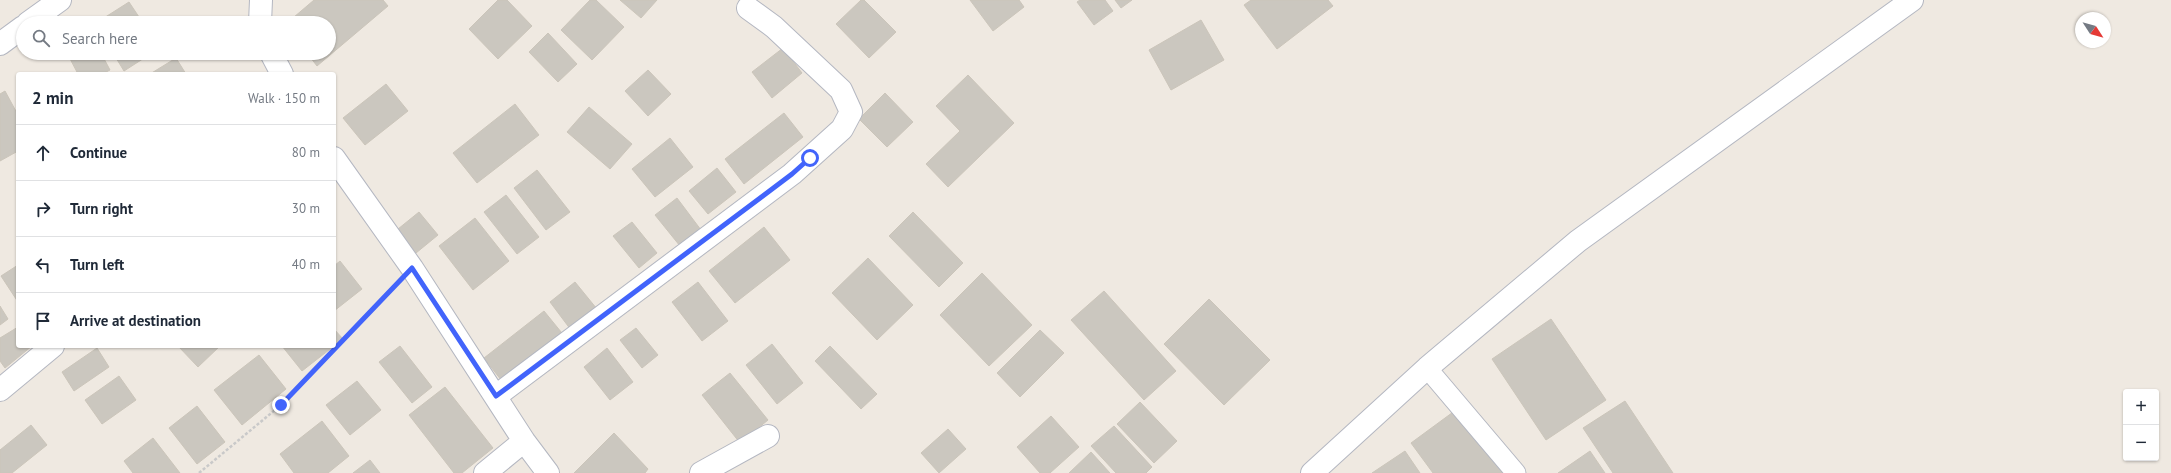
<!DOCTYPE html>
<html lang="en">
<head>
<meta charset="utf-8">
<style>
	body { margin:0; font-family:"PT Sans",sans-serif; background:#f2f2f3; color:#1f2937 }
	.controls { position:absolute; right:12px; bottom:12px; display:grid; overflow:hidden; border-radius:4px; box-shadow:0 1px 3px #0004 }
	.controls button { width:36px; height:36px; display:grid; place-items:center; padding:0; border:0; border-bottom:1px solid #e0e1e3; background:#fff; color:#1f2937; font:20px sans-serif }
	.compass { position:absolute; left:2075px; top:12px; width:36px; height:36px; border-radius:50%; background:#fff; box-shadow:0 1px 3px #0004; rotate:126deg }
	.stop { position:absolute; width:12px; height:12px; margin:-9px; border:3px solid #4264fb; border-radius:50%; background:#fff }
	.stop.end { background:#4264fb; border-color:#fff; box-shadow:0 1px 4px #0008 }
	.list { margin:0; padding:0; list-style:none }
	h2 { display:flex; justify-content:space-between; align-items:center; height:52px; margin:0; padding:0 16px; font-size:17px }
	h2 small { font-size:13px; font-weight:400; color:#747a83 }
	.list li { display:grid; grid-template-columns:26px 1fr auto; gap:12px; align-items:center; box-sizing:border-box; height:56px; padding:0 16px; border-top:1px solid #e0e1e3 }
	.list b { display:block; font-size:15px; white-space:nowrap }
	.list em { font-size:13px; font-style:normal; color:#747a83 }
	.icon { flex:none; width:22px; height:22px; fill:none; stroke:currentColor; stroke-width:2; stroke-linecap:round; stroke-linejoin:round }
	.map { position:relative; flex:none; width:2171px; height:473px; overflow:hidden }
	.search { position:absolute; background:#fff; box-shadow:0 1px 3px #0004; left:16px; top:16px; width:320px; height:44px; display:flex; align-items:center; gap:10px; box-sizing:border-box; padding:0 14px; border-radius:22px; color:#747a83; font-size:15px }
	.panel { position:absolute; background:#fff; box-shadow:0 1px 3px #0004; left:16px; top:72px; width:320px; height:276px; border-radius:4px }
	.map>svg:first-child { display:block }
	.building { fill:#cbc7bf; stroke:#cbc5ba }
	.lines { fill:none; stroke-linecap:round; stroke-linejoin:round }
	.lane-casing { stroke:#b4b7c1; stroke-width:21 }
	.street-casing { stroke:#b4b7c1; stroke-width:24 }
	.path { stroke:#c9c9c9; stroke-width:2.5; stroke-dasharray:3 2; stroke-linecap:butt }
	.lane { stroke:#fff; stroke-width:19 }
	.street { stroke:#fff; stroke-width:22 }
	.route { stroke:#4264fb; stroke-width:5 }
</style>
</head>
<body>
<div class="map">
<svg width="2171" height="473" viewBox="0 0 2171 473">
	<rect width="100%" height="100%" fill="#efe9e1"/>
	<path class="building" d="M314,0H383L388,6L317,66L307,53H329V23H287Z
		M498,0H507L532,26L498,59L469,29Z
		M590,0H596L624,27L592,60L561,30Z
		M620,0H657L641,18Z
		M861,0H864L896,32L869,58L836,24Z
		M970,0H1019L1024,7L993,31Z
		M1080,0H1105L1113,11L1094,25L1077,2Z
		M1115,0H1132L1121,8Z
		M1251,0H1328L1333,6L1277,49L1244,5Z
		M129,2L143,23H96Z
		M1201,20L1224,60L1171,90L1149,50Z
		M548,33L577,64L558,82L529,52Z
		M783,48L802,73L772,98L752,72Z
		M67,53H101L110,70L102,74H78Z
		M113,53H152L124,71Z
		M176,58L186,74H150Z
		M648,70L671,94L648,116L625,91Z
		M968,75L1014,123L948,187L926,164L960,131L936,106Z
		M386,84L408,111L365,145L343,118Z
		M5,91L18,115V151L0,161V94Z
		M885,93L913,122L887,147L859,119Z
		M515,104L539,135L477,183L453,153Z
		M589,107L632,144L610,169L567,132Z
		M784,113L803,137L744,184L725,159Z
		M670,138L693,167L655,197L632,169Z
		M717,168L736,192L708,214L689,191Z
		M537,170L570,212L546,230L514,188Z
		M506,195L539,237L517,254L484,212Z
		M677,198L701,230L680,246L655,215Z
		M419,212L438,235L416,253L398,229Z
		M913,212L963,263L939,287L889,236Z
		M475,218L509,261L473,290L439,246Z
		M632,222L657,253L639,268L613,236Z
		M764,227L790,260L735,303L709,271Z
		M868,258L913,305L877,340L832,293Z
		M340,261L362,289L334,311V266Z
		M18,265V302L1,276Z
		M982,273L1032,325L989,366L940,315Z
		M575,282L597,309L571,330L550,302Z
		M698,282L728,321L702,341L672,302Z
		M1104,291L1176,371L1144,400L1071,320Z
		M1209,299L1270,360L1224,405L1164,344Z
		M0,306L8,319L0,325Z
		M544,311L566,338L505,385L484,358Z
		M1551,319L1606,400L1546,440L1492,359Z
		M18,327V346H32L5,368L0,361V338Z
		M636,328L658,355L642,368L620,340Z
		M334,329L343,339L302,371L282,346H334Z
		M1040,330L1064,353L1020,397L997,373Z
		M772,344L803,383L777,404L746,365Z
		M178,346H220L198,367Z
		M400,346L432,387L412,403L379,362Z
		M830,346L877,394L861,409L815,361Z
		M97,348L109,367L74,391L62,372Z
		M607,348L633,382L610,400L584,367Z
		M259,355L286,389L242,425L214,390Z
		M730,373L768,420L740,443L702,395Z
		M119,376L136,400L102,424L85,400Z
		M357,381L381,410L350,435L326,405Z
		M445,387L493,448L462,473H454L409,415Z
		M1625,401L1673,473H1613L1583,428Z
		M1140,402L1177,441L1154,463L1117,424Z
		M197,406L225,442L197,464L169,428Z
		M1460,407L1507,473H1433L1411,443Z
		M1051,416L1079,447L1050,473H1040L1017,447Z
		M322,421L349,456L328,473H294L280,454Z
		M31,425L47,445L12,473H0V450Z
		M1114,426L1152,467L1146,473H1116L1091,446Z
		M948,429L966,449L939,473L921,453Z
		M614,433L648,469L645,473H574Z
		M153,438L180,473H133L124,461Z
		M1405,451L1420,473H1372Z
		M1590,451L1605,473H1558Z
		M1091,452L1110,473H1069Z
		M370,460L380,473H353Z"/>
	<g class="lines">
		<defs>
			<path id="lane" d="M1427,368L1516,473"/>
			<path id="street" d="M28,23L60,0
				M260,23L261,0
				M0,44L23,27
				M271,53L282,74
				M334,158L412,268L524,441L548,473
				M0,390L53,346
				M496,396L792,174L842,129L851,112L841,90L774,27L748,8
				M485,473L524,441
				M701,473L768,436
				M1312,473L1427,368L1578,241L1912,0"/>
		</defs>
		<use href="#lane" class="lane-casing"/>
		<use href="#street" class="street-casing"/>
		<path class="path" d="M199,473L281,405L392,289"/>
		<use href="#lane" class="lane"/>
		<use href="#street" class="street"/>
	</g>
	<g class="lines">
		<path class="route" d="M281,405L412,268L496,396L792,174L810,158"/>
	</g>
</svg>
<div class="controls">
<button>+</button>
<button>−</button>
</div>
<svg class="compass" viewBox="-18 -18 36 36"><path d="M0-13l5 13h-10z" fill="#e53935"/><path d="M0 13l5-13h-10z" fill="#747a83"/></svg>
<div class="stop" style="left:810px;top:158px"></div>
<div class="stop end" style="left:281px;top:405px"></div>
<div class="search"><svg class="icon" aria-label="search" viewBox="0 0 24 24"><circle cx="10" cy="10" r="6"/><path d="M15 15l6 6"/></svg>Search here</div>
<section class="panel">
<h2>2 min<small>Walk · 150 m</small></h2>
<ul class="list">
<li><svg class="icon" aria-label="ahead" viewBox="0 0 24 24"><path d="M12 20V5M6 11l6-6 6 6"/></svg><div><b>Continue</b></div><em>80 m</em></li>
<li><svg class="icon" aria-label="right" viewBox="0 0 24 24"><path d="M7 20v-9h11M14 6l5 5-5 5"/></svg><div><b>Turn right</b></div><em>30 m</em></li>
<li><svg class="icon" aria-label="left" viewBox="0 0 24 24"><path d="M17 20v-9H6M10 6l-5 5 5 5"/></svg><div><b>Turn left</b></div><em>40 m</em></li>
<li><svg class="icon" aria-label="arrive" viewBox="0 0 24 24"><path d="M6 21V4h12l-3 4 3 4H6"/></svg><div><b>Arrive at destination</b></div></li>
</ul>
</section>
</div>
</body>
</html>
